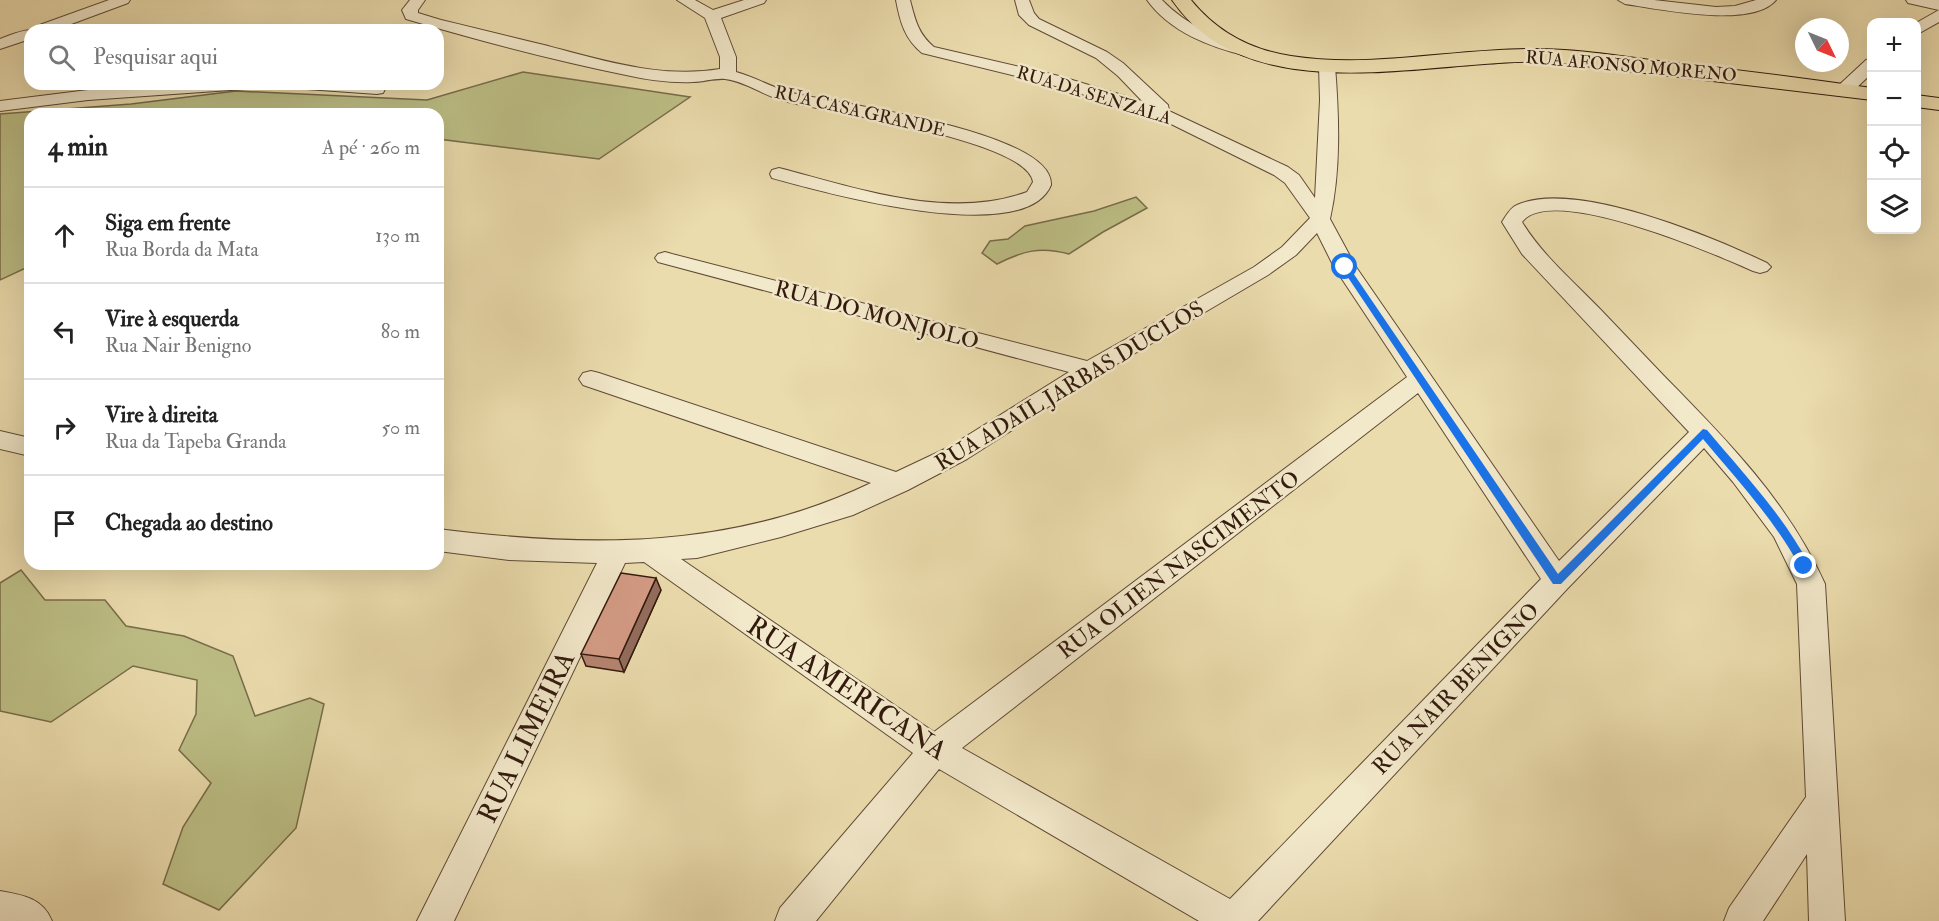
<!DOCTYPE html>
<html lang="pt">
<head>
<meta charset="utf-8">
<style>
	body { margin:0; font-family:"IM FELL Double Pica",serif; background:#f6f6f6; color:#222 }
	.controls { position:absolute; right:18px; top:18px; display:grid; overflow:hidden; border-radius:12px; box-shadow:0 6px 24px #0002 }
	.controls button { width:54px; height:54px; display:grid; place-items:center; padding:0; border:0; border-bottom:2px solid #e0e0e0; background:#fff; color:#222; font:30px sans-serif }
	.compass { position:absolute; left:1795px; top:18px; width:54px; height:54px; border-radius:50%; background:#fff; box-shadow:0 6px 24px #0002; rotate:133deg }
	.stop { position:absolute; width:18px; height:18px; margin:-14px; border:4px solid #1a73e8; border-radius:50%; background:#fff }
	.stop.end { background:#1a73e8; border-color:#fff; box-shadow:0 2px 6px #0008 }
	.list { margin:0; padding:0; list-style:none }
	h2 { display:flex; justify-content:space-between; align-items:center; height:78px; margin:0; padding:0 24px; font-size:26px }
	h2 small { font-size:20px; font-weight:400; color:#767676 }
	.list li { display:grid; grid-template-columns:39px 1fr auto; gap:18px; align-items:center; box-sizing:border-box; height:96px; padding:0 24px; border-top:2px solid #e0e0e0 }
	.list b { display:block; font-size:22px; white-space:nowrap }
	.list p { margin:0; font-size:20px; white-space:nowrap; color:#767676 }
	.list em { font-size:20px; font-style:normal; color:#767676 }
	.icon { flex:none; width:33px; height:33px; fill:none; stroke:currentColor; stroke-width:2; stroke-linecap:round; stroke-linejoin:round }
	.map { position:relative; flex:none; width:1939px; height:921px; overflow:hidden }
	.search { position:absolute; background:#fff; box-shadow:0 6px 24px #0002; left:24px; top:24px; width:420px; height:66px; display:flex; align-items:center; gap:15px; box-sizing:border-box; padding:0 21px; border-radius:18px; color:#767676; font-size:22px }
	.panel { position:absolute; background:#fff; box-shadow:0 6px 24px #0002; left:24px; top:108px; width:420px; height:462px; border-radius:18px }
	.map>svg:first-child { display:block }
	.green { fill:#bdbf86; stroke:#786c4a; stroke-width:1.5 }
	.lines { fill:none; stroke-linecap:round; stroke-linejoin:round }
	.minor-casing { stroke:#604a35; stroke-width:2 }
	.major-casing { stroke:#321a0d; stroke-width:2 }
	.minor { fill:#f2e8ca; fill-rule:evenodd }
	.major { fill:#ebdcad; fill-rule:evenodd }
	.wall { fill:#b68572; stroke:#321a0d; stroke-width:1.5 }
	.shaded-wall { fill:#946c5d; stroke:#321a0d; stroke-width:1.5 }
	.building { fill:#d49b85; stroke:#321a0d; stroke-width:1.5 }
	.route { fill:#1a73e8 }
	.labels { text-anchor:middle; stroke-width:5; stroke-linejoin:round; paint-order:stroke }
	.far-street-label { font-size:18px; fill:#321a0d; stroke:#f2e8ca }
	.street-label { font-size:22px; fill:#321a0d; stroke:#f2e8ca }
	.near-street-label { font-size:27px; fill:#321a0d; stroke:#f2e8ca }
</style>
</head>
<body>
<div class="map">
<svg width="1939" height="921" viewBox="0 0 1939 921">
	<rect width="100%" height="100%" fill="#ebdcad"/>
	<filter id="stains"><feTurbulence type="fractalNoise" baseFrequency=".00333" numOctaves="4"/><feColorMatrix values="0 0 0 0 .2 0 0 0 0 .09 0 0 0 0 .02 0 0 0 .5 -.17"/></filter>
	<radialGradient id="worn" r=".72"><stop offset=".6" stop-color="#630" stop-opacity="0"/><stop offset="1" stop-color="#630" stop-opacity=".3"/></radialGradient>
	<path class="green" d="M523,72L690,97L599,159L438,139V114H30V266L0,280V114L131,104L236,91L427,100Z
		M1136,197L1147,208L1103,232L1069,254C1040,246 1023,251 997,264L982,253L990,241L1008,239L1025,226L1094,211Z
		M21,570L45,600H105L126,626L184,636L233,656L255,716L310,698L324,704L296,828L219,910L163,884L183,827L211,783L179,750L196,714L197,680L133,666L51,722L0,711V583Z"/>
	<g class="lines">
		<defs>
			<path id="minor" d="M109,0H130L128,3L55,30H30V39L0,49V39C10,35 22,30 32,30L34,27Z
				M410,0H425L418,10V13L441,20C475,28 510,37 544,45C601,60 661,79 720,69V57L705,18L677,0H695L713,10L744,0H766L764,3L721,18L736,57V72C755,77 773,88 792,93C835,103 1054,131 1051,185C1025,249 822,192 772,178L770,174L772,170L779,168C857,188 948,221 1027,192L1033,182C1027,139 824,112 784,101C764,96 745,81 725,79C715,78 703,82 693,82C670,83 648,80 626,75C552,60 477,40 406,19L402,10Z
				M896,0H910C915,19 918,34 934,47L1059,76L1142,101L1118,76L1096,58L1029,25L1019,15L1015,0H1029L1034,13L1039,19L1107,52L1123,63L1168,105L1169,111L1288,167L1299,175L1315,198L1320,100L1319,66L1321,63H1333L1335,66C1339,116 1341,170 1330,219L1356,267L1559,561L1689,432L1522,254L1502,222C1506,216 1510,208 1517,205C1574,179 1713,237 1767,263L1771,267L1767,271L1760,273L1753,271C1715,254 1551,183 1522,222C1543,256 1573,281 1601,310C1622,332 1643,354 1664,376C1727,440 1788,502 1825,584L1845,921H1809L1807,854L1763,921H1724L1729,908L1806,797L1797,584L1774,537L1733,482L1704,448L1567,589L1258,921H1199L939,769L816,921H775L780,908L913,753L644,562L625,563L454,921H417L597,563L509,560L438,551V529C589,548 731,550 871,483L583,385L579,379L583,373L591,371L599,373L896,472L949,447L1069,372L658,262L655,258L658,254L665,252L672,254L1087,361L1254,267L1282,247L1310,218L1285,183L1274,175L1169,123L1130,109L1049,84L922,53C905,39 900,22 896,0ZM1317,233L1334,267L1407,377L934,732L681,559L697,558L781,537L853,515L908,490L967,459L1098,375L1268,275L1296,255ZM1418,393L1541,579L1230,899L962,748Z
				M1147,0H1162C1187,26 1219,39 1253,48L1255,51L1247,56C1210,47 1170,32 1147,0Z
				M1618,0H1654L1716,7L1735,6L1756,0H1776C1752,29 1659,9 1625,4Z
				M1906,0H1939V10L1908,3Z
				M1939,10V22L1916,35V23Z
				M1872,58V73L1850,94H1838L1836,90L1838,86L1866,60Z
				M172,84H253L245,89L88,100L0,111V101L88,90Z
				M298,84H377L385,89L383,93L377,94L306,89Z
				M0,431L30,438V456L0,449Z
				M0,891C23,895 43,898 52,921H0Z"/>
			<path id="major" d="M1172,0H1191C1217,32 1251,50 1291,56C1373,69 1455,48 1537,49C1578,49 1619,56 1659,61C1730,69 1801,78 1872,88V100L1552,62C1434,57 1252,116 1172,0Z
				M1916,95L1939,98V110L1916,107Z"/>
		</defs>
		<use href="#minor" class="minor-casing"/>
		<use href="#major" class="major-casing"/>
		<use href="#minor" class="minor"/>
		<use href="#major" class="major"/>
	</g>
	<path class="wall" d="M661,590L624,672L586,666L581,654Z"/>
	<path class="shaded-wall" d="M656,578L661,590L624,672L619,659Z"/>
	<path class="building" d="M621,573L656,578L619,659L581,654Z"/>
	<path class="route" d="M1345,264L1349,267L1558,574L1703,429L1707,430C1744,474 1783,515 1810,566L1808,569H1801C1775,520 1738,481 1703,439L1561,584H1553L1341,267Z"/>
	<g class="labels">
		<g class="far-street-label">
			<text transform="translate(1631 66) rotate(5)" y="6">RUA AFONSO MORENO</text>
			<text transform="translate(1094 95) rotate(17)" y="6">RUA DA SENZALA</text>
			<text transform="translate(860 111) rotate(13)" y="6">RUA CASA GRANDE</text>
		</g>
		<g class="street-label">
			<text transform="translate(877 314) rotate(15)" y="8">RUA DO MONJOLO</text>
			<text transform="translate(1069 385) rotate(-31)" y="8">RUA ADAIL JARBAS DUCLOS</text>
			<text transform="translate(1178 564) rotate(-37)" y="8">RUA OLIEN NASCIMENTO</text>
			<text transform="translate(1455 688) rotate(-46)" y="8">RUA NAIR BENIGNO</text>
		</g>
		<g class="near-street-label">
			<text transform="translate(847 688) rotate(34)" y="9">RUA AMERICANA</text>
			<text transform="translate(526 737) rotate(-64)" y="9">RUA LIMEIRA</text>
		</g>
	</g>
	<rect width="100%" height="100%" filter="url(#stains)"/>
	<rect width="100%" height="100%" fill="url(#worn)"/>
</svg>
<div class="controls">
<button>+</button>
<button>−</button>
<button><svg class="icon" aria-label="locate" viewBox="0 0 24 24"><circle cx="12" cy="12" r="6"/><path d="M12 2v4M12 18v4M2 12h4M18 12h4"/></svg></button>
<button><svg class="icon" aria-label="layers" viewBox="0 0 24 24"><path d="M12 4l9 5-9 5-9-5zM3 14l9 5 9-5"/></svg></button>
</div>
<svg class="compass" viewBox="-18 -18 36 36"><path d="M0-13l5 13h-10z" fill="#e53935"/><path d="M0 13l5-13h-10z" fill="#767676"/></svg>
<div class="stop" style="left:1345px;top:267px"></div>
<div class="stop end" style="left:1804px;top:566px"></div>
<div class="search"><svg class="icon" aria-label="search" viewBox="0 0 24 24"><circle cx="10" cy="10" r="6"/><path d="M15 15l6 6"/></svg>Pesquisar aqui</div>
<section class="panel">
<h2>4 min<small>A pé · 260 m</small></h2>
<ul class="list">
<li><svg class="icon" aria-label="ahead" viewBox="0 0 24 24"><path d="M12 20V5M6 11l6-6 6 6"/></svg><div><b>Siga em frente</b><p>Rua Borda da Mata</p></div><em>130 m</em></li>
<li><svg class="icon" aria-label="left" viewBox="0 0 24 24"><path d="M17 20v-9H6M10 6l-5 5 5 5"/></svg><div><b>Vire à esquerda</b><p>Rua Nair Benigno</p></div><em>80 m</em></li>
<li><svg class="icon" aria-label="right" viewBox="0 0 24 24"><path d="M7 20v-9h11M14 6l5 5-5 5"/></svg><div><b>Vire à direita</b><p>Rua da Tapeba Granda</p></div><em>50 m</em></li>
<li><svg class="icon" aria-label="arrive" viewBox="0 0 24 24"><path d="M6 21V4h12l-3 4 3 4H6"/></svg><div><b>Chegada ao destino</b></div></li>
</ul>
</section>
</div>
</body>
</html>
